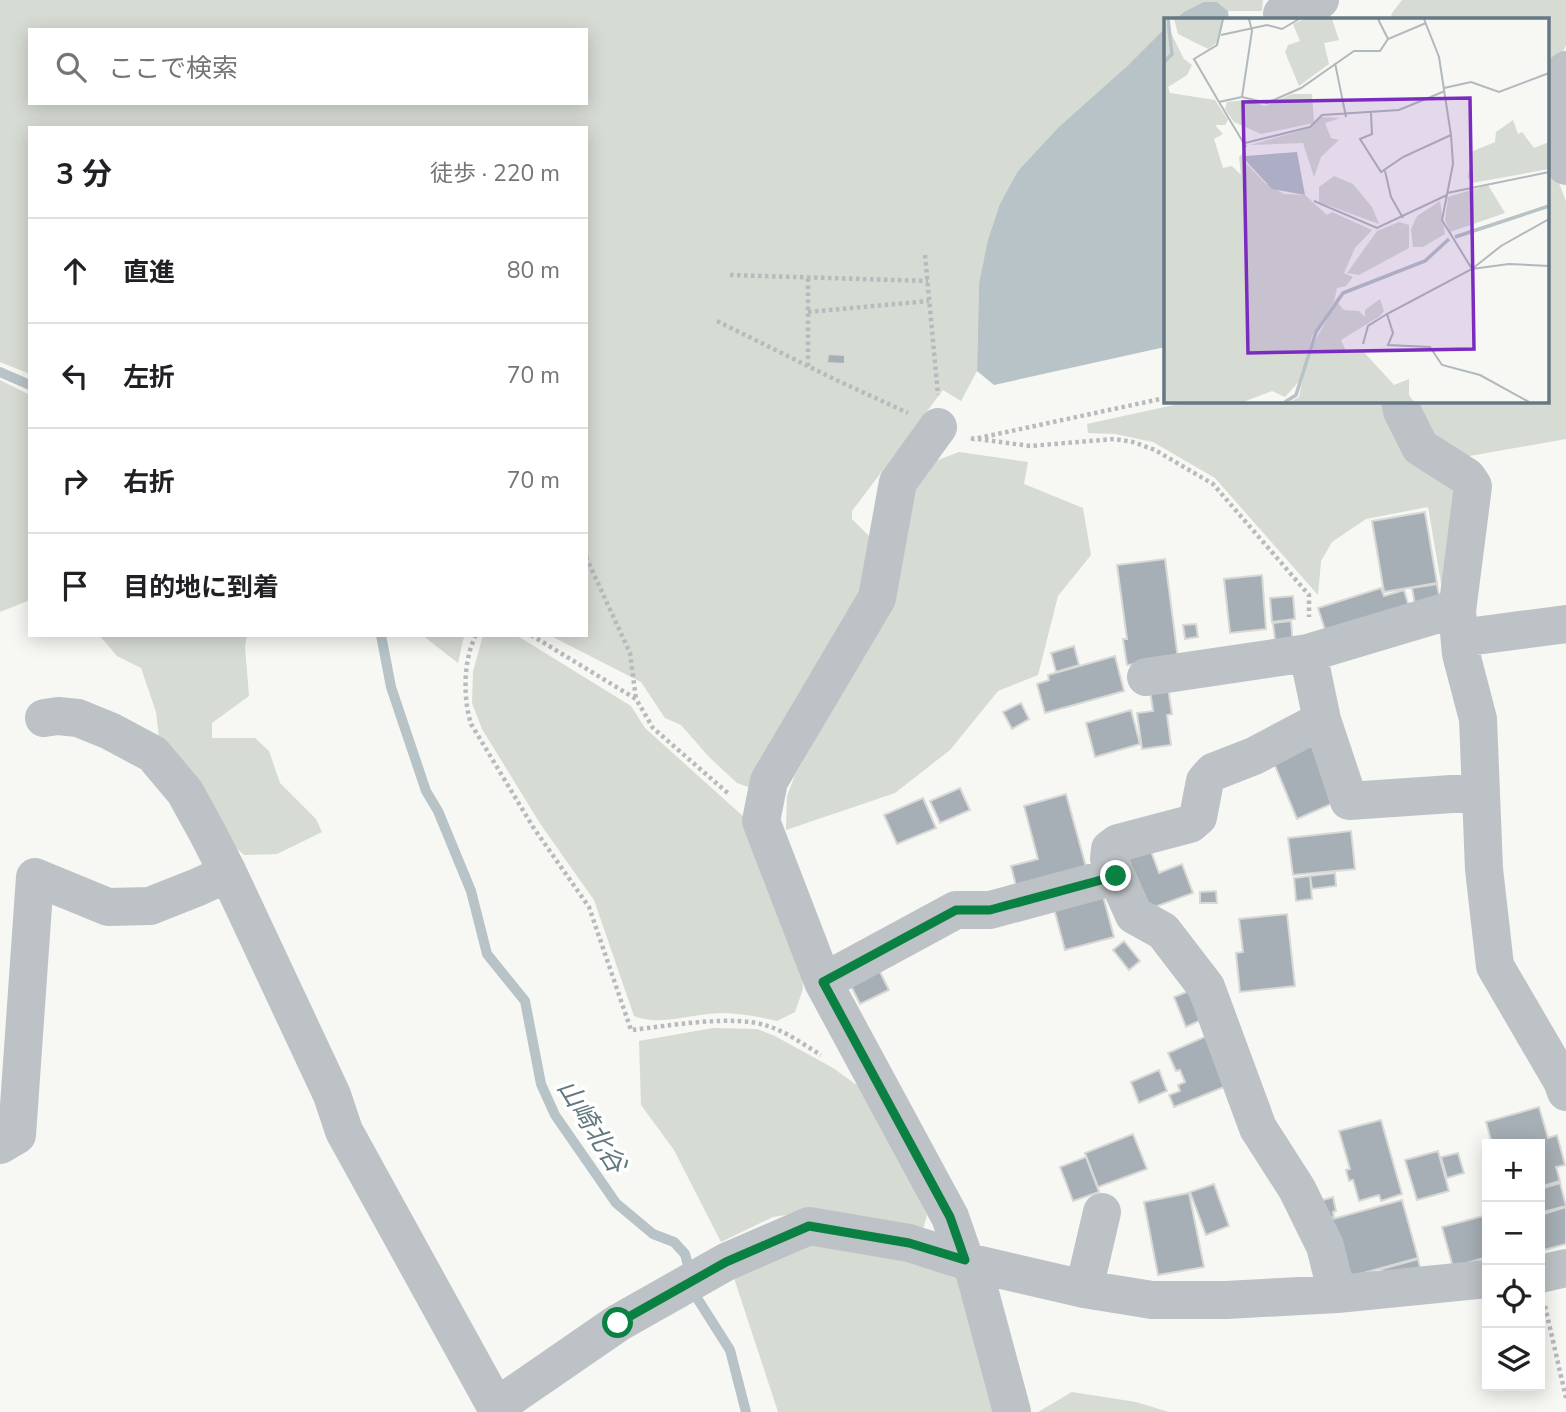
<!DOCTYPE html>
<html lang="ja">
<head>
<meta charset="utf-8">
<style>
	body { margin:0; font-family:"Nunito Sans","Noto Sans JP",sans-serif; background:#f2f2f2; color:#202124 }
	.controls { position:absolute; right:21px; bottom:21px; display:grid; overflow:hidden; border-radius:0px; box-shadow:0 4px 18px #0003 }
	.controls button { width:63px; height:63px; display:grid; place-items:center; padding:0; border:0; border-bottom:2px solid #e0e0e0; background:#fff; color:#202124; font:35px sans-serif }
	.stop { position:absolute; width:21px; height:21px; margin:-16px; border:5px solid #0b8043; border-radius:50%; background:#fff }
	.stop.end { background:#0b8043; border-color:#fff; box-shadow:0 2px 7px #0008 }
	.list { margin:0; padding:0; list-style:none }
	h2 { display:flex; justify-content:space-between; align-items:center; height:91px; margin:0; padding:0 28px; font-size:30px }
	h2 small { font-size:23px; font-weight:400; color:#757577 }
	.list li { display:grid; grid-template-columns:46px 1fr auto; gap:21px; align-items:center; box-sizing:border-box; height:105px; padding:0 28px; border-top:2px solid #e0e0e0 }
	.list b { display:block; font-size:26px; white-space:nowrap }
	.list em { font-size:23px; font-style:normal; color:#757577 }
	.icon { flex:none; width:38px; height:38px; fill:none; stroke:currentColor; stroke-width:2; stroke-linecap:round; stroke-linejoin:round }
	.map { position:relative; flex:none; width:1566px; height:1412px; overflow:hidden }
	.search { position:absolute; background:#fff; box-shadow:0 4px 18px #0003; left:28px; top:28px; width:560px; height:77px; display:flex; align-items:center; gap:18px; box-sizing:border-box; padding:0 24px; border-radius:0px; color:#757577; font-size:26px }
	.panel { position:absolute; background:#fff; box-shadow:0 4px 18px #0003; left:28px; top:126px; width:560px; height:511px; border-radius:0px }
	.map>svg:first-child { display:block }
	.green { fill:#d6dbd3; fill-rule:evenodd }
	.water { fill:#b7c3c7 }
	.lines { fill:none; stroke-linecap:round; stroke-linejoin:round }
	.stream { stroke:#b7c3c7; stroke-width:10 }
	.building { fill:#a6afb5; stroke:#d8d8d6; stroke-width:2 }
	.path { stroke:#b8bbbe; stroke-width:4.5; stroke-dasharray:3.5 3.5; stroke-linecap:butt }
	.minor { stroke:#bdc2c6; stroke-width:38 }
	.route { stroke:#0b8043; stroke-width:9 }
	.labels { text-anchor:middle; stroke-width:7; stroke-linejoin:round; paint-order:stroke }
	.water-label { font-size:26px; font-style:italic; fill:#627980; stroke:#fff }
	.inset-river { fill:none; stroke:#b7c3c7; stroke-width:3.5 }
	.inset-road { fill:none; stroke:#b0b9bd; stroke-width:2 }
	.view { fill:#7b2cbf; fill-opacity:0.15; stroke:#7b2cbf; stroke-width:3.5 }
	.inset-edge { fill:none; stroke:#667884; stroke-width:3.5 }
</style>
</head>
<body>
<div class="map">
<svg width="1566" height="1412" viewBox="0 0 1566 1412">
	<rect width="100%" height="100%" fill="#f7f7f3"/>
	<path class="green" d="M0,0H1263L1262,11H1228L1217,2L1184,12L1175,19H1165V28L1124,69L979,284L977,371L961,401L943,390L852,511V519L871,538L866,588L751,788L737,783L709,757L681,725L665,718L641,682L549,635H586V128H30V374L0,362ZM30,30H586V103H30Z
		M1402,0H1566V45L1547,90V19H1390L1392,13Z
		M1547,153L1566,201V439L1453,459L1409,401H1547Z
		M0,380L30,395V600L0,612Z
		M1192,401H1392L1465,484L1444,601L1428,507L1366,519L1332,542L1321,561L1318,595L1215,478L1153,442L1115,434L1088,433L1087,424Z
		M959,452L1028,462L1024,484L1083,508L1091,555L1058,596L1038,675L998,691L950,750L895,793L786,830L787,796L795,775L881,625L911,494L933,462Z
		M99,635H247L245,647L249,696L212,723V738H255L269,751L280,783L316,819L322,832L277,854L244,855L214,829L160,746L156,712L141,668L117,656Z
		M422,635H466L463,640L458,663Z
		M483,635H516L631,706L645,728L745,818L801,959L803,989L795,1012L777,1021C760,1017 740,1013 722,1013C693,1013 661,1027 634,1016L594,900L541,825L482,729L472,703L473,672Z
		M713,1028L757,1029L775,1036L833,1068L868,1093L927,1215L921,1236L818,1210L773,1217L721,1242L674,1150L641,1105L639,1041Z
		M804,1243L951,1268L966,1284L999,1412H778L733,1275Z
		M1072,1392L1136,1402L1169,1412H1038Z"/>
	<path class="water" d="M1204,2H1217L1228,11L1229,19H1175L1184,12Z
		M1165,28V347L994,385L977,371L979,284L988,240L1000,204L1018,171L1059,127L1124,69Z"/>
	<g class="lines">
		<path class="stream" d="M0,372L30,385
			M381,635L391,687L426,791L438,811L471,891L487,954L525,1001L541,1084L555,1115L616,1203L653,1234L674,1242L685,1254L690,1273
			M694,1288L697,1298L730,1350L746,1412"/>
	</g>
	<path class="building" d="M828,354L845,355V364L827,363Z
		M1425,512L1437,583L1384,592L1372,521Z
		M1165,559L1178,659L1127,665L1123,639H1127L1117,565Z
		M1262,575L1266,629L1230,633L1224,579Z
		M1437,584L1440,601L1415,605L1412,588Z
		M1381,588L1384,596L1404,590L1411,613L1328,639L1318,608Z
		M1293,596L1295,619L1272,622L1270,598Z
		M1291,621L1293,646L1276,648L1273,623Z
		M1196,624L1198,637L1185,639L1183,625Z
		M1074,646L1079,665L1056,672L1051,653Z
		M1115,656L1124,691L1045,713L1037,684L1049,680L1048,675Z
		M1168,688L1172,714L1167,715L1171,745L1142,749L1137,713L1153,711L1150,690Z
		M1021,703L1029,719L1012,729L1003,712Z
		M1131,710L1140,744L1095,757L1086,723Z
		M1311,739L1338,801L1297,819L1271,756Z
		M960,788L970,810L940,823L930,801Z
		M1066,794L1088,874L1018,894L1011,866L1038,859L1024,806Z
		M923,798L936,828L897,844L884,815Z
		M1351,831L1355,869L1293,875L1288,838Z
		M1148,843L1159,873L1182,864L1193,893L1141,912L1119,853Z
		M1335,873L1336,886L1312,889L1310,876Z
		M1310,876L1312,899L1296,901L1294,878Z
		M1216,891L1217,903H1200V892Z
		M1102,892L1114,937L1065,950L1053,905Z
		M1287,914L1295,986L1240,992L1236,953L1243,952L1239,919Z
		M1124,941L1140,961L1129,970L1113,950Z
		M878,968L889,990L860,1004L849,982Z
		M1189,991L1201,1020L1186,1027L1174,997Z
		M1209,1035L1229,1085L1174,1107L1169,1095L1180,1091L1178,1085L1185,1082L1180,1070L1176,1071L1168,1053Z
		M1159,1070L1167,1091L1139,1103L1131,1082Z
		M1539,1107L1548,1138L1557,1135L1565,1165L1556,1167L1560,1181L1540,1187V1144H1492L1486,1122Z
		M1381,1120L1402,1194L1381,1201L1379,1195L1359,1201L1353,1180L1349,1181L1346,1170L1350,1169L1339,1131Z
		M1133,1134L1147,1169L1098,1187L1085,1153Z
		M1438,1151L1449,1191L1417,1200L1405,1160Z
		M1458,1153L1464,1173L1447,1178L1441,1157Z
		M1086,1157L1099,1192L1073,1201L1060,1167Z
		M1560,1183L1566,1206L1540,1213V1189Z
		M1214,1184L1229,1226L1206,1235L1190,1192Z
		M1189,1193L1204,1267L1158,1275L1144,1202Z
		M1333,1197L1336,1211L1333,1212L1334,1217L1324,1219L1317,1202Z
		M1402,1200L1418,1258L1345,1278L1329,1220Z
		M1566,1207V1244L1540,1251V1215Z
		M1487,1215V1257L1453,1267L1442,1227Z
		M1418,1259L1421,1271L1383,1275L1382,1269Z"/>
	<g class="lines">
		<path class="path" d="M925,255L938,395
			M730,275L928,281
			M808,312L929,301
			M717,321L834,379L908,413
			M808,366V278
			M971,438L974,439L1165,398
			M978,439L1030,446L1114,439L1133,442L1155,450L1213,484L1309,595V617
			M586,557L630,653L636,699
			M476,635C463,660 463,698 471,724L533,827L589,907L631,1030C668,1026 734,1014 768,1026C787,1032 804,1045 821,1055
			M531,635L636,699L653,728L730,795
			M1545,1306L1566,1398"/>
		<path class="minor" d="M1282,14L1311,6L1320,0
			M1566,70L1554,108L1557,144L1566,166
			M1400,401L1402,411L1420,447L1467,477L1473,486L1457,611L1461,654L1478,719L1484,869L1495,966L1562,1081L1566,1092
			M938,427L898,482L877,598L769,781L761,821L823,982L950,1217L965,1260
			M1460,638L1566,624
			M1308,653L1322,720
			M1146,677L1308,653L1445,612L1457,611
			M44,718L58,716L78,718L110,731L153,754L185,792L207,832L228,873
			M823,982L956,910H990L1116,876
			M0,1145L17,1135L35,877L108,907L150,906L198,887L228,873L332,1095L344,1131L496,1407V1412
			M972,1263L1012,1412
			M1540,1274L1566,1268
			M1084,1289L1102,1212
			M1337,1294L1325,1246L1297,1189L1258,1128L1206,987L1163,931L1134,915L1109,859L1110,849L1118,843L1190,824L1198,817L1205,781L1213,772L1254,756L1322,720L1349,801L1481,792
			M496,1407L618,1323L726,1262L809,1226L909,1243L972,1263L1084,1289L1152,1300H1226L1337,1294L1487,1279"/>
	</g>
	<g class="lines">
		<path class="route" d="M618,1323L726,1262L809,1226L909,1243L965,1260L950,1217L823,982L956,910H990L1116,876"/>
	</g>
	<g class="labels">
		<g class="water-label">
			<text transform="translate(592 1126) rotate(58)" y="9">山崎北谷</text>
		</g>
	</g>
	<g transform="translate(1164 18)">
		<rect width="385" height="385" fill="#f7f7f3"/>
		<path d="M0,1L20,41L28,47L23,57L4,69L6,75L51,82L64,102L61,107H51L59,116L50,121L59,150L68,148L77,157L75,139L82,132V145L101,165L120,176L141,177L163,197L168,194L208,212L191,230L180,255L189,259L182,268L173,270L170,284L148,318L137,361L121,379L108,373L79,384H0ZM10,1H58L54,24L44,31L14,16ZM140,1H168L175,22L160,25L165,46L135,68L121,34L124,27L136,23L129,6ZM128,76H148L150,105L97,116L70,104L61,91L63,84L83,82L101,88ZM157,99L176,100L161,105L167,120L175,122L157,139L150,159L139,125L86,127L146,110ZM349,102L354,116L358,114L370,130L385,124V151L308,165L304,159L309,133L331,124L332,114ZM170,158L189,166L208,189L215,206L155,184V169ZM324,167L341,195L286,214L281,202L284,179ZM276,183L281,216L259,229H249L247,211L253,198ZM235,204L245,207V230L195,257L183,255L213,213ZM216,281L220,293L216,298L177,322L182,333H199L230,367L245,361V377L250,384H126L135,379L144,335L173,284L180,292L195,293L201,299V292Z" fill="#d6dbd3"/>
		<path d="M133,134L141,177L108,171L81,142L82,138Z" fill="#b7c3c7"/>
		<path class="inset-river" d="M0,44L8,36L4,1M291,219L385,188M121,384L132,377L152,314L179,275L261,243L285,221"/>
		<path class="inset-road" d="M214,1L224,21M260,1L275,39L287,117L289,146L278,202L308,251M57,17L103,7L118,11L135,1M171,45L182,99M280,70L307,64L335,74L385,55M78,79L103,85L137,70L190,33H216L224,21L262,5M55,84L30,41L53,27L59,1M207,95L208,116L196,121L217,154L239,139L287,117M81,125L146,109L158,97L235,92L281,73M82,129L55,84L78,79L88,13L85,1M221,153L227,179L239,200M283,175L385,154M150,183L213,210L283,177M308,251L345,246L385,248M199,326L204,308L223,296M365,384L316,357L278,347L266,329L224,327L229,315L223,296L308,251L337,228L385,201"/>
		<path class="view" d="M306,80L310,331L84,335L79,84Z"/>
		<rect width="385" height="385" class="inset-edge"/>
	</g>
</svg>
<div class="controls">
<button>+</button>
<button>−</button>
<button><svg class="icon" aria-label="locate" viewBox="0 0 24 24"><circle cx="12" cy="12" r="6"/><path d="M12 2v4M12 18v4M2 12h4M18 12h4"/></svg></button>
<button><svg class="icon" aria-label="layers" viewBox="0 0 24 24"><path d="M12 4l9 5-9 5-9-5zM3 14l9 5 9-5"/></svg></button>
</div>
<div class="stop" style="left:618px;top:1323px"></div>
<div class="stop end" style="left:1116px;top:876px"></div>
<div class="search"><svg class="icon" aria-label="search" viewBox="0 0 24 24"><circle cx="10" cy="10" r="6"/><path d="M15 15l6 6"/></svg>ここで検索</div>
<section class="panel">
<h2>3 分<small>徒歩 · 220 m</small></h2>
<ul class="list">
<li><svg class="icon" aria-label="ahead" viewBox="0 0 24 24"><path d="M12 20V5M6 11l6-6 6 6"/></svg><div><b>直進</b></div><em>80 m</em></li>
<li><svg class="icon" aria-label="left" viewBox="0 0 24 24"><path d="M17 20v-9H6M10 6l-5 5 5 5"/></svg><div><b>左折</b></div><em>70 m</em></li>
<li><svg class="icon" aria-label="right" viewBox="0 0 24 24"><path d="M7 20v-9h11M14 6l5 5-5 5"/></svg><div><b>右折</b></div><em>70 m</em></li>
<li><svg class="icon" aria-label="arrive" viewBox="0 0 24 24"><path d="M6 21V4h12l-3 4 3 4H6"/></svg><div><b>目的地に到着</b></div></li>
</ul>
</section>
</div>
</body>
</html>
